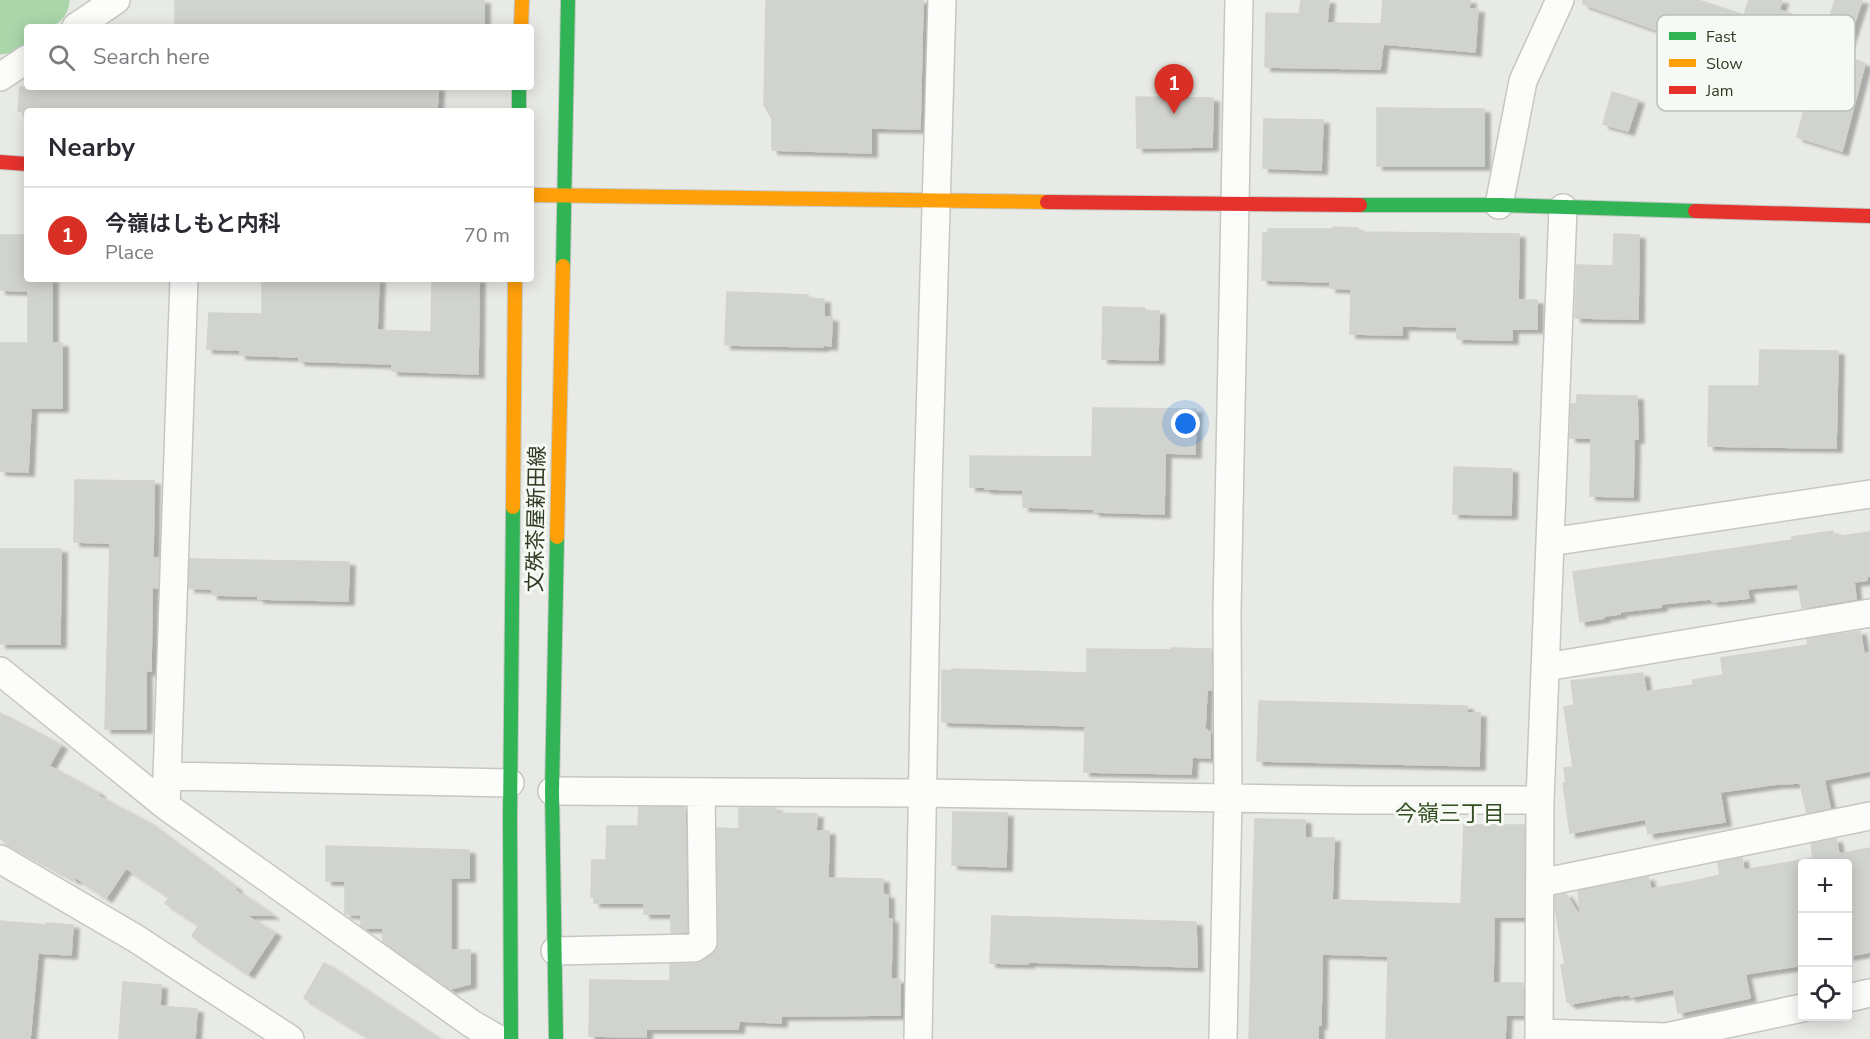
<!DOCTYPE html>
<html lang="en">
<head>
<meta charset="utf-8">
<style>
	body { margin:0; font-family:"Nunito Sans","Noto Sans JP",sans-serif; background:#f7f7f7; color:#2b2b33 }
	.controls { position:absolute; right:18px; bottom:18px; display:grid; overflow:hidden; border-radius:6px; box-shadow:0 3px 15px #0003 }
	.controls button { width:54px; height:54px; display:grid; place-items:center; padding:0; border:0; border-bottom:2px solid #e1e1e2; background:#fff; color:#2b2b33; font:30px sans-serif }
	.you { position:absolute; left:1186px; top:424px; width:21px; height:21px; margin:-15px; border:4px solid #fff; border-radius:50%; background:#1a73e8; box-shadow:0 0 0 9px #1a73e833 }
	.badge { display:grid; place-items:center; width:39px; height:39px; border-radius:50%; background:#d93025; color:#fff; font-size:20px; font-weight:700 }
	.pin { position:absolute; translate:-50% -50px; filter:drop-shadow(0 2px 3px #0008) }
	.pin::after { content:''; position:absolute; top:32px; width:21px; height:18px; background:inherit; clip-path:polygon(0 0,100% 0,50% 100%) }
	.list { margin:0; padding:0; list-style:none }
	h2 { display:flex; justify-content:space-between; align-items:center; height:78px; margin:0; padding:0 24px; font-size:26px }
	h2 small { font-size:20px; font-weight:400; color:#7c7c81 }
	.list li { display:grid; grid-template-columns:39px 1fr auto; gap:18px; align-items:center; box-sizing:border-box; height:96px; padding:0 24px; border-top:2px solid #e1e1e2 }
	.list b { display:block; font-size:22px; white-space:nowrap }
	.list p { margin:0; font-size:20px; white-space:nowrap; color:#7c7c81 }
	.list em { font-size:20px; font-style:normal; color:#7c7c81 }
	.icon { flex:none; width:33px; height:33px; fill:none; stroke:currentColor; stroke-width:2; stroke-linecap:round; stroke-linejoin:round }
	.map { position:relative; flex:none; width:1870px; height:1039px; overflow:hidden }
	.search { position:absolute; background:#fff; box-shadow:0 3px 15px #0003; left:24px; top:24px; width:510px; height:66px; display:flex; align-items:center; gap:15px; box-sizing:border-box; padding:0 21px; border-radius:6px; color:#7c7c81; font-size:22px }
	.panel { position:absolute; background:#fff; box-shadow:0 3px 15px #0003; left:24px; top:108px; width:510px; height:174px; border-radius:6px }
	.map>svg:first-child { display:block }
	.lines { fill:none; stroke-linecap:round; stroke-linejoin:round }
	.river { stroke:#abd6aa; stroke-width:57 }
	.building { fill:#d1d3ce; stroke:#d1d3ce; stroke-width:1.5; filter:url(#shadow) }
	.street-casing { stroke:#c5c7c2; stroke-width:30 }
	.fast-casing { stroke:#c5c8c2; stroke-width:16 }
	.slow-casing { stroke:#c5c8c2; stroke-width:16 }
	.jam-casing { stroke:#c5c8c2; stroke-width:16 }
	.street { stroke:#fcfcfb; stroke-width:27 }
	.fast { stroke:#30b455; stroke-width:14 }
	.slow { stroke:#ff9f0a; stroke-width:14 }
	.jam { stroke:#e5322d; stroke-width:14 }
	.labels { text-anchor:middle; stroke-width:6; stroke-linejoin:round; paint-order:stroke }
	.street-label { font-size:21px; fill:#2f3c24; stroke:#f7f9f4 }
	.neighbourhood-label { font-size:22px; fill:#334d22; stroke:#f7f9f4 }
	.key { fill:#f7f9f4; stroke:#bbc0b6; stroke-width:1.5 }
	.key-label { font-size:16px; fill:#2f3c24 }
</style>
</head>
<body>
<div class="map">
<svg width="1870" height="1039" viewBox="0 0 1870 1039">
	<defs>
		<filter id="shadow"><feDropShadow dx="6" dy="4" stdDeviation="1.5" flood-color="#0004"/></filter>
	</defs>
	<rect width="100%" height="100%" fill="#e8eae5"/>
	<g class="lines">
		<path class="river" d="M0,26L41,0"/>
	</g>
	<path class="building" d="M175,0H484V27H175Z
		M766,0H923L920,129L871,128V153L772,150V119L764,105Z
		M1301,0H1329L1327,23L1381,24L1383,0H1470L1469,9H1478L1475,52L1383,44L1380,69L1265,67L1266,13L1299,14Z
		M1583,0H1698L1744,15L1749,0H1782L1779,10L1827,26L1835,0H1862L1844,55L1865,64L1842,151L1797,137L1813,75L1780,65L1781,61L1694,33L1691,42L1583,4Z
		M20,87H438L437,111H18Z
		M1612,92L1638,100L1628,131L1603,124Z
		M1136,97L1213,98L1212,147L1137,148Z
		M1377,108L1484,109V166H1377Z
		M1264,119L1323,120L1321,170L1263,168Z
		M1333,227L1358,228V232L1519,234L1518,300H1537V329H1512V340L1457,339V327L1402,326V335L1350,334L1351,289L1330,288V282L1262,280L1263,233H1268V229H1333Z
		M1614,234L1639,235L1638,319L1575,318L1577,265L1613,266Z
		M0,235H27V291L0,290Z
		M28,279H52V343H62V408H31L28,472L0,471V343H28Z
		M262,279H379L377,330L431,332L432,279H479L478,374L392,371V364L299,361V357L240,355V350L207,349L209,313L262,314Z
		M727,292L808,295V299H824V317L832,318L831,346L823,345V347L725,345Z
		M1103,307L1145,308V311H1159L1158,360L1102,359Z
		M1760,350L1838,351L1836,448L1708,446L1709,386H1759Z
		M1577,395L1637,396L1638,439H1634L1633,497L1590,496L1591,438H1570L1571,404H1577Z
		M1093,408L1196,409L1195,454L1165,453L1164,514L1094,512V509L1023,507V490L985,489V487H970V456L1092,457Z
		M1454,467L1512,469L1511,515L1453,514Z
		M75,480L154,481L153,558H159L158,588L152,587L151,671H146V729H105L110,543L74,542Z
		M1833,531L1834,537L1870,532V576L1867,577V580L1854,582L1856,599L1802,608L1798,584L1747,589L1749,598L1713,602L1710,599L1661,604V607L1619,612L1620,614L1604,616V618L1580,622L1573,572L1792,540V537Z
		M0,549H61L60,644H0Z
		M190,559L349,562L348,601L258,599V596L212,595V589L189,588Z
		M1860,631L1864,654L1870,652V771L1824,780L1830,808L1807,813L1800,783L1777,784L1720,792L1725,822L1648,834L1646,819L1570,833L1563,783H1566L1564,768L1573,767L1564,707L1574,705L1571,681L1643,673L1646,692L1693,685V680L1723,675L1721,658L1808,645L1807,639Z
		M1171,648L1211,649L1212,690H1207L1205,729L1210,732V758L1192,757L1191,774L1084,772L1085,726L942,722V670L952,671V669L1087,673V649L1171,650Z
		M1259,701L1467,706V713H1480L1479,766L1257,761Z
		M0,713L61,745L49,766L99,793L98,796L147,822L236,888L235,890L272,915H245L275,933L248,974L192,936L199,925L165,903L170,897L126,868L106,898L75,877V880L0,839Z
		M639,807H685L687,932L671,933V914H644V903H594V897H591L592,860H606L607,826H638Z
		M739,808H776V813L817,814L816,831H829L828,878L883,879V894L888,895V919H892L891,979L900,980V1015L781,1016V1023L739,1021L738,1029H646V1037L589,1036L590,980L670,981V964H695L703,961L717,950L719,942L717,828L739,829Z
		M953,812L1007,813L1006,867L952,865Z
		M1255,819L1305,820V838H1334L1332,900L1461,904L1464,825H1524V917H1494L1493,983H1523V1015H1506L1505,1039H1386L1388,956L1322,954L1321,1025H1318V1039H1249Z
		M1836,839L1839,854L1870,848V952L1848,956V864H1803V965L1745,974L1750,998L1678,1013L1674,989L1630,997V994L1620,996L1619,995L1570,1004V1002H1567L1561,965H1565L1555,909V896L1566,894L1581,918L1578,891L1648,877L1651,889L1699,880L1720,875L1718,863L1742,858L1744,870L1813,858L1811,844Z
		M326,846L469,850V878H451V950H470V984L450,989L383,942V928H364L361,926V915L345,914V881H326Z
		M992,916L1196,922L1197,967L1028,962V964L990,963Z
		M0,921L47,925V923L73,925L71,955L38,953L30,1039H0Z
		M324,963L439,1039H371L304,998Z
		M123,982L161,985L160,1006L197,1009L195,1039H119Z"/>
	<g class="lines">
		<defs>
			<path id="street" d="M76,27L116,0
				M0,77L27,59
				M1499,205L1523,81L1560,0
				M1550,542L1870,494
				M1546,667L1870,613
				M0,671L166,806L472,1024L498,1039
				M167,776L510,783
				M552,791L922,793L1352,800H1540
				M166,806L184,279
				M0,859L135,938L290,1039
				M1540,883L1870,816
				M555,951L694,948L703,942L701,792
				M1848,998L1870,993
				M1539,1033L1666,1037L1802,1008
				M918,1039L928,487L942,0
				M1223,1039L1228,798L1227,612L1239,0
				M1539,1039L1540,800L1563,208"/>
			<path id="fast" d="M519,87V111
				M1360,205H1499L1695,211
				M563,266L568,0
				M511,1039L510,818L513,507
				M556,1039L552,791L557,537"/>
			<path id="slow" d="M521,27L522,0
				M531,195L1047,202
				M513,507L515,279
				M557,537L563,266"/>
			<path id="jam" d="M0,162L27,164
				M1047,202L1360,205
				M1695,211L1870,216"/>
		</defs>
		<use href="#street" class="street-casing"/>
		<use href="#fast" class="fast-casing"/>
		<use href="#slow" class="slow-casing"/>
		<use href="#jam" class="jam-casing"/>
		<use href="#street" class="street"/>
		<use href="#fast" class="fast"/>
		<use href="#slow" class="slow"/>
		<use href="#jam" class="jam"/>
	</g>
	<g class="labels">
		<g class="street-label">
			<text transform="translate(536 519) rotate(-89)" y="7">文殊茶屋新田線</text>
		</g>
		<g class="neighbourhood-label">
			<text x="1450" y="821">今嶺三丁目</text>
		</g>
	</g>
	<rect x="1657" y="15" width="198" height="96" rx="9" class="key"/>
	<rect x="1669" y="32" width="27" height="8" fill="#30b455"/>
	<rect x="1669" y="59" width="27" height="8" fill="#ff9f0a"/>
	<rect x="1669" y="86" width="27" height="8" fill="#e5322d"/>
	<g class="key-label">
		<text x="1706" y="42">Fast</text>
		<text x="1706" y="69">Slow</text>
		<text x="1706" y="96">Jam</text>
	</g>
</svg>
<div class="controls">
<button>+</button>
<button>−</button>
<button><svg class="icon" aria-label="locate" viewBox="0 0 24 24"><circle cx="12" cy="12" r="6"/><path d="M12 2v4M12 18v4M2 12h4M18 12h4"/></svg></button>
</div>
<div class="you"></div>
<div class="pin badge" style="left:1174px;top:114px">1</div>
<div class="search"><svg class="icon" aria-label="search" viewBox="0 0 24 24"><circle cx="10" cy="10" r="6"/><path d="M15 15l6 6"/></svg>Search here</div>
<section class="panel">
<h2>Nearby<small></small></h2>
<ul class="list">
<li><span class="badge">1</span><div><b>今嶺はしもと内科</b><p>Place</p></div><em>70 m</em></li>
</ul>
</section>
</div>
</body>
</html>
